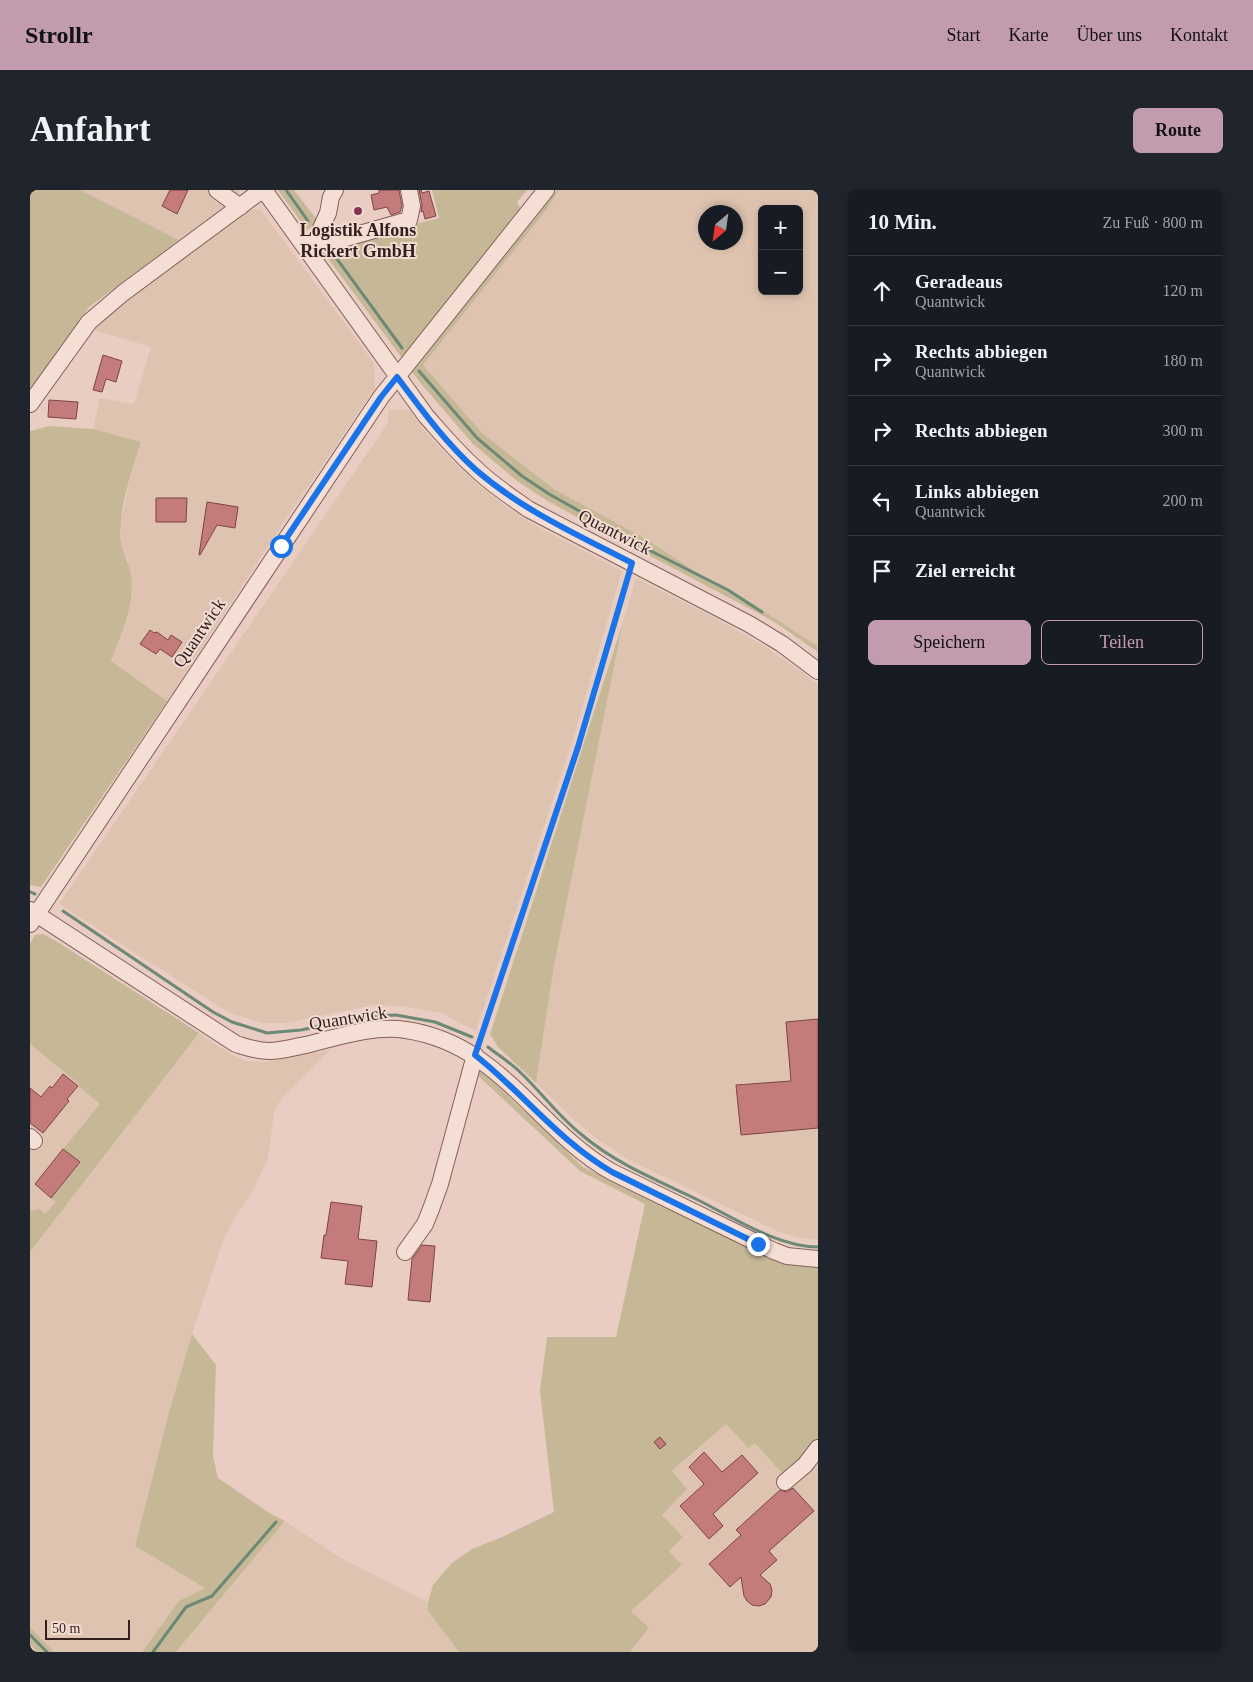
<!DOCTYPE html>
<html lang="de">
<head>
<meta charset="utf-8">
<style>
	body { margin:0; font-family:Georgia,serif; background:#20242c; color:#f1f3f6 }
	.controls { position:absolute; right:15px; top:15px; display:grid; overflow:hidden; border-radius:8px; box-shadow:0 2px 8px #0003 }
	.controls button { width:45px; height:45px; display:grid; place-items:center; padding:0; border:0; border-bottom:1px solid #363941; background:#171b24; color:#f1f3f6; font:25px sans-serif }
	.compass { position:absolute; left:668px; top:15px; width:45px; height:45px; border-radius:50%; background:#171b24; box-shadow:0 2px 8px #0003; rotate:209deg }
	.scale { position:absolute; left:15px; bottom:12px; width:85px; box-sizing:border-box; padding-left:5px; border:2px solid #331f1e; border-top:0; font-size:14px; line-height:18px; white-space:nowrap; color:#331f1e; -webkit-text-stroke:4px #f2dbd1; paint-order:stroke }
	.stop { position:absolute; width:15px; height:15px; margin:-11px; border:4px solid #1a73e8; border-radius:50%; background:#fff }
	.stop.end { background:#1a73e8; border-color:#fff; box-shadow:0 1px 5px #0008 }
	.list { margin:0; padding:0; list-style:none }
	h2 { display:flex; justify-content:space-between; align-items:center; height:65px; margin:0; padding:0 20px; font-size:21px }
	h2 small { font-size:16px; font-weight:400; color:#9ea1a6 }
	.list li { display:grid; grid-template-columns:32px 1fr auto; gap:15px; align-items:center; box-sizing:border-box; height:70px; padding:0 20px; border-top:1px solid #363941 }
	.list b { display:block; font-size:19px; white-space:nowrap }
	.list p { margin:0; font-size:16px; white-space:nowrap; color:#9ea1a6 }
	.list em { font-size:16px; font-style:normal; color:#9ea1a6 }
	.actions { display:flex; gap:10px; padding:15px 20px }
	.actions a { flex:1; padding:11px 0; border:1px solid #c39bae; border-radius:8px; text-align:center; font-size:18px; color:#c39bae }
	.actions .main { background:#c39bae; color:#111 }
	.icon { flex:none; width:28px; height:28px; fill:none; stroke:currentColor; stroke-width:2; stroke-linecap:round; stroke-linejoin:round }
	.map { position:relative; flex:none; width:788px; height:1462px; overflow:hidden; border-radius:8px }
	header { display:flex; align-items:center; gap:30px; box-sizing:border-box; height:70px; padding:0 25px; background:#c39bae; color:#111 }
	header strong { font-size:24px }
	nav { display:flex; gap:28px; margin-inline-start:auto; font-size:18px }
	.intro { display:flex; align-items:center; justify-content:space-between; box-sizing:border-box; height:120px; padding:0 30px }
	h1 { margin:0; font-size:35px }
	.button { padding:12px 22px; border-radius:8px; background:#c39bae; color:#111; font-size:18px; font-weight:700 }
	main { display:flex; gap:30px; padding:0 30px }
	aside { flex:1; background:#171b24; border-radius:8px; box-shadow:0 2px 8px #0003 }
	.map>svg:first-child { display:block }
	.farmland { fill:#dec4b0; fill-rule:evenodd }
	.green { fill:#c6b897 }
	.lines { fill:none; stroke-linecap:round; stroke-linejoin:round }
	.stream { stroke:#6c8976; stroke-width:3 }
	.building { fill:#c47b7b; stroke:#7e4344 }
	.minor-casing { stroke:#825f5b; stroke-width:18 }
	.path { stroke:#825f5b; stroke-width:2; stroke-dasharray:4 2.5; stroke-linecap:butt }
	.minor { stroke:#f5ded4; stroke-width:16 }
	.route { stroke:#1a73e8; stroke-width:6 }
	.poi-dot { fill:#8b3056; stroke:#f2dbd1; stroke-width:2 }
	.labels { text-anchor:middle; stroke-width:4; stroke-linejoin:round; paint-order:stroke }
	.poi-label { font-size:18px; font-weight:bold; fill:#331f1e; stroke:#f2dbd1 }
	.street-label { font-size:18px; fill:#331f1e; stroke:#f2dbd1 }
</style>
</head>
<body>
<header>
<strong>Strollr</strong>
<nav><a>Start</a><a>Karte</a><a>Über uns</a><a>Kontakt</a></nav>
</header>
<div class="intro"><h1>Anfahrt</h1><a class="button">Route</a></div>
<main>
<div class="map">
<svg width="788" height="1462" viewBox="0 0 788 1462">
	<rect width="100%" height="100%" fill="#e9cdc2"/>
	<path class="farmland" d="M50,0H210L209,5L149,50Z
		M529,0H788V457L700,399L671,385L616,349L524,299L452,243L393,175L517,19ZM732,19H769V101H732ZM676,22H706V52H676Z
		M219,19L231,20L344,173L345,198L246,344L137,511L81,471L96,431L100,413L98,370L91,356V333L98,295L111,253L63,239L70,208L104,214L121,157L64,140L84,119Z
		M359,220H379L399,246L425,273L448,294L474,315L501,333L592,381L542,553L446,841L411,823L378,817L343,815L257,833H232L203,824L185,814L29,714L358,233Z
		M606,388L687,429L731,454L772,482L788,495V1050L766,1047L749,1042L599,970L570,951L545,931L506,893L524,776L593,432Z
		M169,843L202,865L217,871L236,872L300,860L251,909L244,922L238,968L222,1002L206,1026L194,1048L162,1144L139,1222L105,1356L176,1398L150,1411L112,1462H24L0,1437V1062Z
		M0,854L50,894L48,896L70,914L33,959L50,972L22,1007L27,1011L15,1024L9,1019L0,1021Z
		M696,1234L718,1258L724,1253H788V1462H601L600,1421L651,1375L639,1361L653,1347L632,1325L657,1299L642,1282Z
		M255,1331L311,1368L398,1412V1421L430,1462H146Z"/>
	<path class="green" d="M0,0H50L149,50L59,117L0,200Z
		M248,0H264L288,31L277,40Z
		M402,0H497L487,12L490,18L384,162L372,168L291,59L409,28Z
		M527,0H529L517,19L393,175L452,243L524,299L616,349L671,385L700,399L787,456L788,462L743,431L554,331L516,310L487,291L443,254L393,196L380,179L387,166Z
		M19,236L63,239L111,252C103,279 92,307 91,334C90,342 90,351 92,357C95,367 100,376 101,386C105,416 91,444 81,471L137,511L11,697L0,695V240L1,241Z
		M593,432L524,776L506,893L468,857L460,844Z
		M13,744L26,751L169,843L0,1062V1021L9,1019L15,1024L26,1012L21,1008L50,973L33,959L70,914L48,896L49,894L0,854V754L5,745Z
		M446,877L451,880L553,977L752,1074L788,1075V1253L753,1284L725,1253L718,1258L696,1234L642,1281L657,1299L632,1325L653,1347L639,1361L652,1375L601,1421L619,1438L601,1460V1462H429L398,1421V1412L403,1395L422,1373L442,1359L472,1347L524,1322L510,1201L517,1147H586L615,1014L550,981L444,882Z
		M162,1144L186,1175L183,1266L188,1288L241,1324L255,1331L146,1462H112L149,1411L175,1398L105,1356L139,1222Z
		M0,1437L24,1462H7L0,1454Z"/>
	<g class="lines">
		<path class="stream" d="M256,0L278,31
			M299,58L372,158
			M389,181L447,248L492,286L519,304L617,359L698,400L732,422
			M0,702L5,704
			M33,721L183,822L202,832L237,843L271,840L338,826L366,825L405,832L442,847
			M458,857C468,865 481,873 491,883C512,903 529,927 552,945C586,974 629,991 668,1010C704,1028 748,1057 788,1057
			M0,1445L17,1462
			M123,1462L156,1417L182,1406L246,1332"/>
	</g>
	<path class="building" d="M140,0H158L147,24L132,16Z
		M349,0H369L372,16L370,22L361,25L357,17L344,20L341,5L349,3Z
		M389,0H391L392,3L399,1L406,26L395,29L393,21L391,22L392,15Z
		M73,165L92,171L86,192L76,189L72,202L63,200Z
		M19,210L48,212L46,229L18,227Z
		M126,308H157L156,332H126Z
		M177,312L208,317L205,338L187,335L170,365H169Z
		M120,440L124,443L127,442L138,450L141,445L152,452L142,467L130,459L126,464L110,454Z
		M788,829V938L711,945L706,895L761,891L756,832Z
		M33,884L48,896L37,909L39,911L13,943L0,933V898L11,907L20,896L22,898Z
		M33,959L50,972L21,1008L5,994Z
		M301,1012L332,1016L328,1049L347,1051L342,1097L315,1094L318,1071L291,1068L294,1045H296Z
		M392,1055L405,1056L400,1112L378,1110L382,1069Z
		M630,1247L636,1254L630,1259L624,1252Z
		M674,1262L692,1282L712,1265L728,1283L683,1324L693,1336L679,1349L650,1316L674,1294L659,1277Z
		M763,1298L784,1321L739,1361L747,1370L730,1385L740,1394L742,1400L741,1407L735,1414L729,1416L722,1415L717,1411L714,1406L711,1387L700,1397L679,1374L711,1345L706,1340L750,1300L756,1302Z"/>
	<g class="lines">
		<defs>
			<path id="minor" d="M187,0L210,17
				M234,0L396,226C412,244 427,262 445,278C461,294 480,306 498,319L719,434L752,454L788,481
				M284,57L379,30L382,16L379,0
				M282,65L287,47L298,23L301,7L305,0
				M0,214L59,132L93,103L232,0
				M0,720L206,854C216,857 227,861 239,861C251,861 264,857 276,855C308,847 343,835 376,840C471,854 506,939 582,982L744,1061L757,1066L788,1069
				M0,734L351,207L516,0
				M0,947L4,951
				M375,1062L395,1034L401,1019L410,994L445,865
				M755,1292L775,1275L788,1258"/>
		</defs>
		<use href="#minor" class="minor-casing"/>
		<path class="path" d="M450,851L548,557L598,387"/>
		<use href="#minor" class="minor"/>
	</g>
	<g class="lines">
		<path class="route" d="M251,356L351,207L367,187C391,219 415,252 446,280C492,320 548,345 602,373L548,557L445,865C492,902 530,952 582,982L728,1054"/>
	</g>
	<circle class="poi-dot" cx="328" cy="21" r="5"/>
	<g class="labels">
		<g class="poi-label">
			<text x="328" y="46">Logistik Alfons<tspan x="328" dy="21">Rickert GmbH</tspan></text>
		</g>
		<g class="street-label">
			<text transform="translate(585 342) rotate(27)" y="6">Quantwick</text>
			<text transform="translate(169 443) rotate(-56)" y="6">Quantwick</text>
			<text transform="translate(318 828) rotate(-9)" y="6">Quantwick</text>
		</g>
	</g>
</svg>
<div class="controls">
<button>+</button>
<button>−</button>
</div>
<svg class="compass" viewBox="-18 -18 36 36"><path d="M0-13l5 13h-10z" fill="#e53935"/><path d="M0 13l5-13h-10z" fill="#9ea1a6"/></svg>
<div class="scale">50 m</div>
<div class="stop" style="left:251px;top:356px"></div>
<div class="stop end" style="left:728px;top:1054px"></div>
</div>
<aside>
<h2>10 Min.<small>Zu Fuß · 800 m</small></h2>
<ul class="list">
<li><svg class="icon" aria-label="ahead" viewBox="0 0 24 24"><path d="M12 20V5M6 11l6-6 6 6"/></svg><div><b>Geradeaus</b><p>Quantwick</p></div><em>120 m</em></li>
<li><svg class="icon" aria-label="right" viewBox="0 0 24 24"><path d="M7 20v-9h11M14 6l5 5-5 5"/></svg><div><b>Rechts abbiegen</b><p>Quantwick</p></div><em>180 m</em></li>
<li><svg class="icon" aria-label="right" viewBox="0 0 24 24"><path d="M7 20v-9h11M14 6l5 5-5 5"/></svg><div><b>Rechts abbiegen</b></div><em>300 m</em></li>
<li><svg class="icon" aria-label="left" viewBox="0 0 24 24"><path d="M17 20v-9H6M10 6l-5 5 5 5"/></svg><div><b>Links abbiegen</b><p>Quantwick</p></div><em>200 m</em></li>
<li><svg class="icon" aria-label="arrive" viewBox="0 0 24 24"><path d="M6 21V4h12l-3 4 3 4H6"/></svg><div><b>Ziel erreicht</b></div></li>
</ul>
<div class="actions"><a class="main">Speichern</a><a>Teilen</a></div>
</aside>
</main>
</body>
</html>
